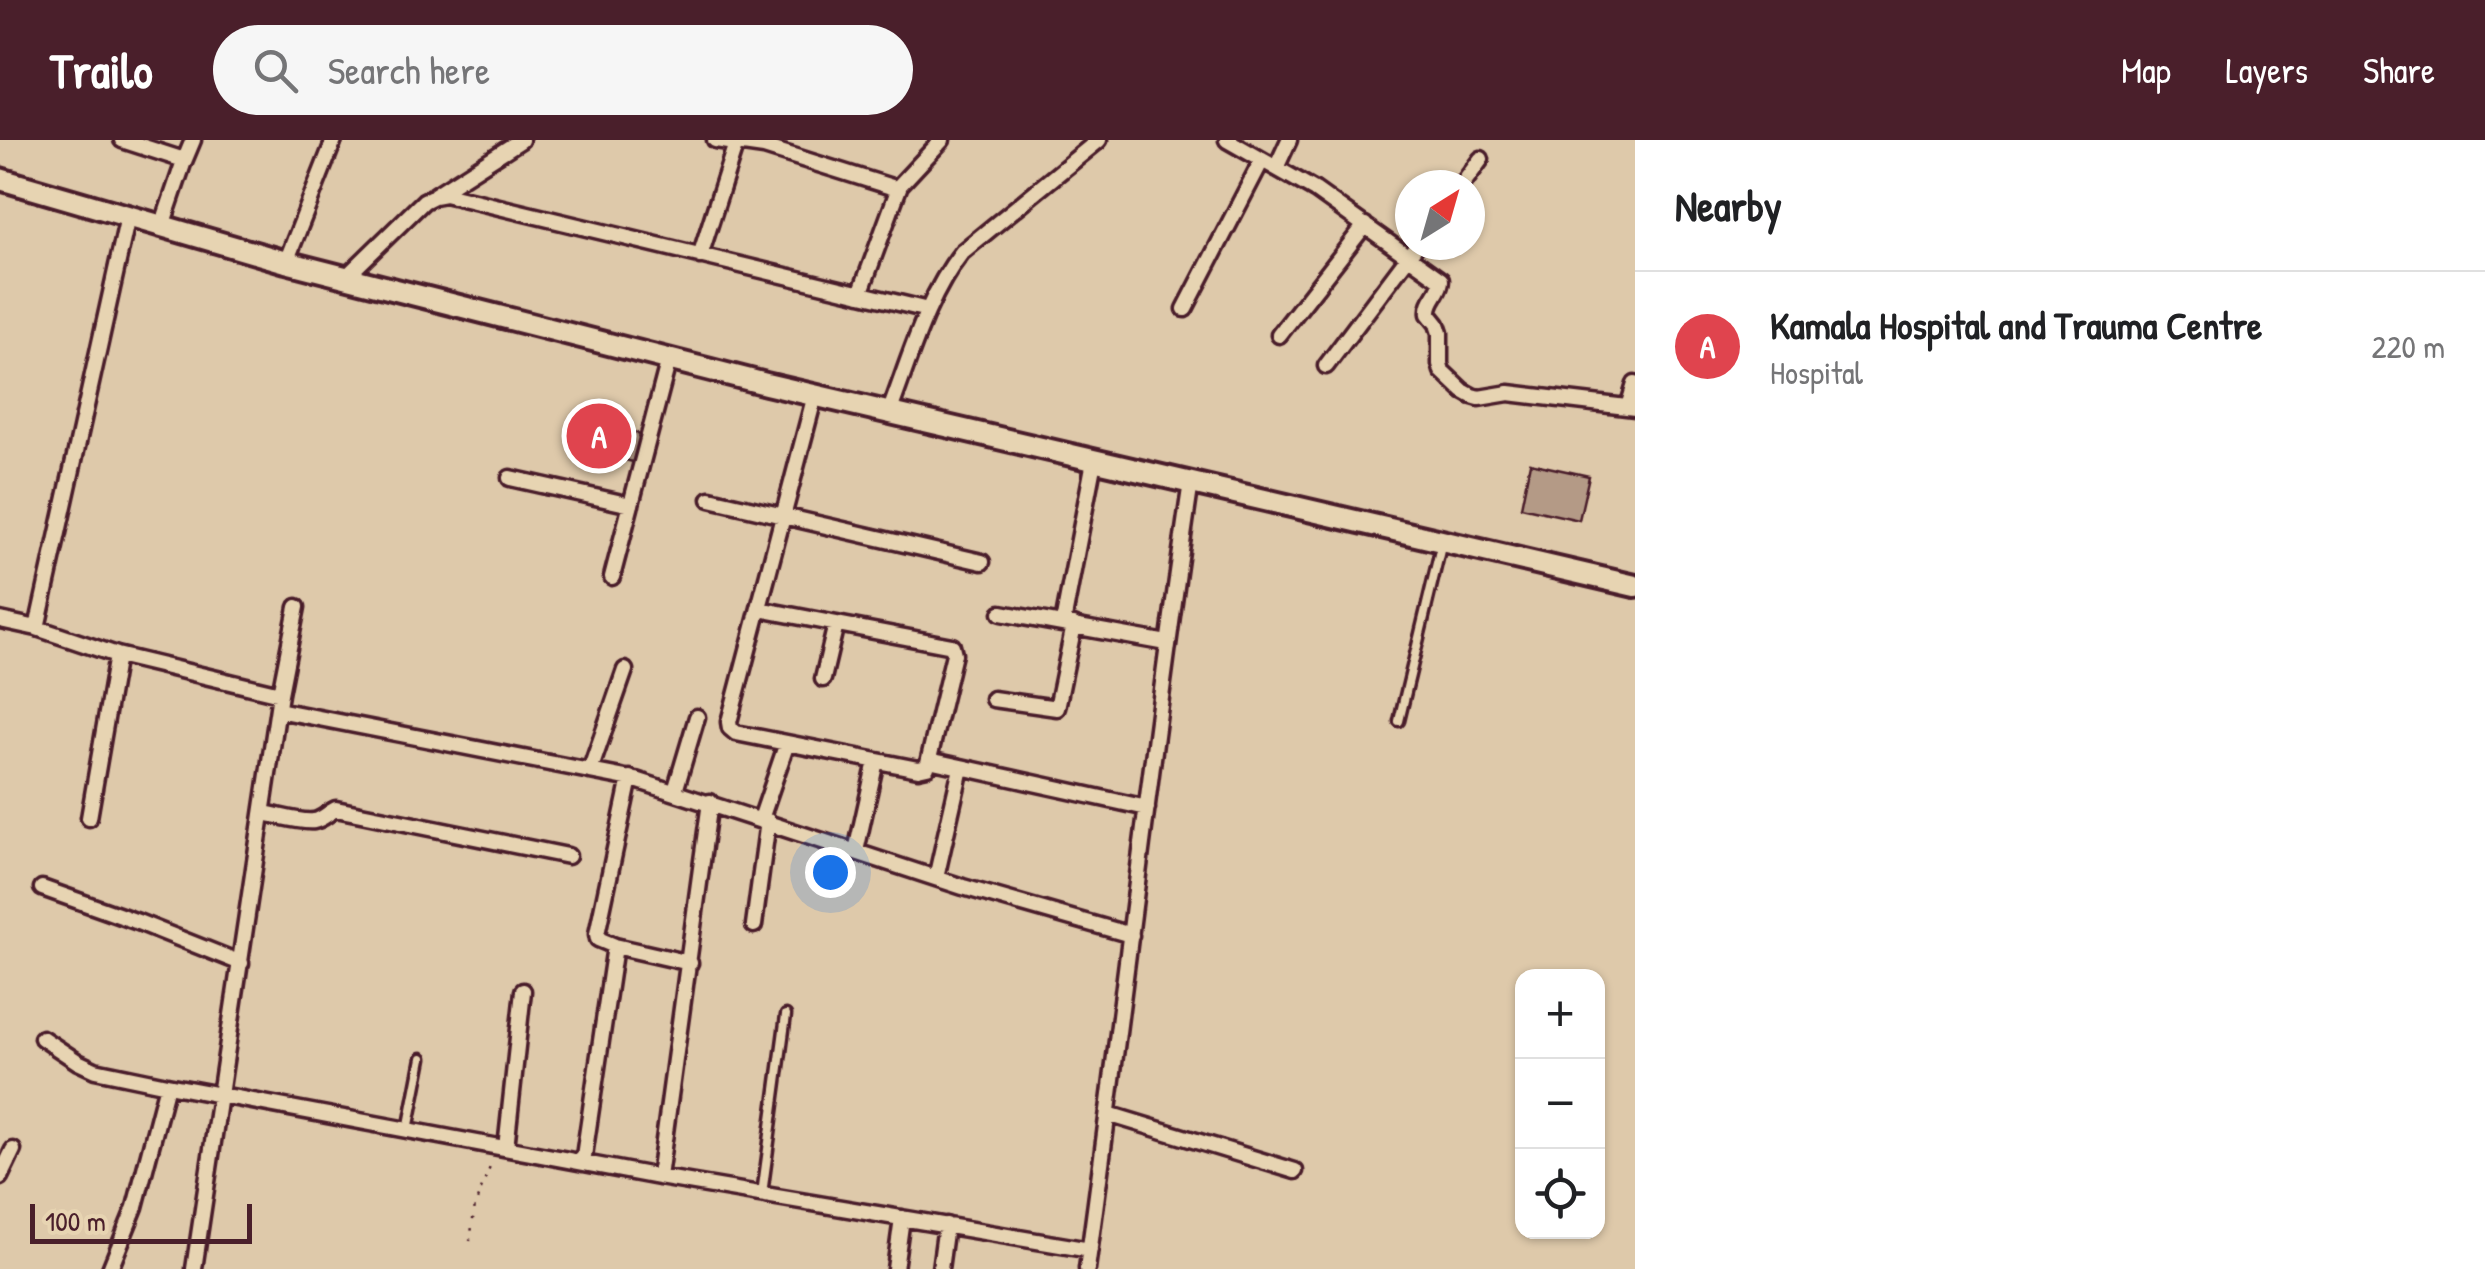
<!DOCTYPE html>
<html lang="en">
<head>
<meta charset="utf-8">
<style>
	body { margin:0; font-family:"Patrick Hand",sans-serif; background:#f6f6f6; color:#202124 }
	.controls { position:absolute; right:30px; bottom:30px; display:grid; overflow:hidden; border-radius:20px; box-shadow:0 2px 8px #0004 }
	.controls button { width:90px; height:90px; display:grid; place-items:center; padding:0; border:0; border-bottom:2px solid #e0e0e0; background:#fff; color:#202124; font:50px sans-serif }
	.compass { position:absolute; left:1395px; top:30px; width:90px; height:90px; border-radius:50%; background:#fff; box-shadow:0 2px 8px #0004; rotate:37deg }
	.scale { position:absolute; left:30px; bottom:25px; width:222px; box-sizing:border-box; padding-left:10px; border:5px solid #4a1f2b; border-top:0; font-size:28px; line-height:35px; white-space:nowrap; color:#4a1f2b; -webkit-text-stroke:8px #e7d4b2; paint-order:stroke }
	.you { position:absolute; left:830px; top:732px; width:35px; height:35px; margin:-25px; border:8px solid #fff; border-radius:50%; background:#1a73e8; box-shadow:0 0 0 15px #1a73e833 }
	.badge { display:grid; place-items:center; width:65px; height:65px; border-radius:50%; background:#4a1f2b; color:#fff; font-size:32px; font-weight:700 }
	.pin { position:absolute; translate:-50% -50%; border:5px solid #fff; box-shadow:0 2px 10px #0006 }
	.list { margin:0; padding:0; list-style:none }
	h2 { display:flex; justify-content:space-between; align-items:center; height:130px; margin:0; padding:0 40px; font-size:42px }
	h2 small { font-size:32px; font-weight:400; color:#757577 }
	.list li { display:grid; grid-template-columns:65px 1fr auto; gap:30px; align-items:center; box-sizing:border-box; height:150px; padding:0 40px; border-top:2px solid #e0e0e0 }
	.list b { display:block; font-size:38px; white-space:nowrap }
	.list p { margin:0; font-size:32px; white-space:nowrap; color:#757577 }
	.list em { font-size:32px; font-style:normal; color:#757577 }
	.icon { flex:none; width:55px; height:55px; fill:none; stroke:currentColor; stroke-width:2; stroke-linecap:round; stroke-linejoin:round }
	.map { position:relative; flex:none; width:1635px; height:1129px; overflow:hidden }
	header { display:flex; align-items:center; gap:60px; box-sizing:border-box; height:140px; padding:0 50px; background:#4a1f2b; color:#fff }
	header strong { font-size:48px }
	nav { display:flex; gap:55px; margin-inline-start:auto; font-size:35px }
	.search { width:700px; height:90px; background:#f6f6f6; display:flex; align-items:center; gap:25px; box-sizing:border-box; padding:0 35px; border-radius:55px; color:#757577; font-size:38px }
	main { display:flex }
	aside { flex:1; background:#fff }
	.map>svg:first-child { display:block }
	.building { fill:#b49a86; stroke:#4a1f2b; stroke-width:2.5 }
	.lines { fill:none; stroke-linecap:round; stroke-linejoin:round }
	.lane-casing { stroke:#4a1f2b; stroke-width:15 }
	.street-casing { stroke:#4a1f2b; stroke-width:21 }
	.secondary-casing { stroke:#4a1f2b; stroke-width:28 }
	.path { stroke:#4a1f2b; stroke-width:2.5; stroke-dasharray:2.5 8; stroke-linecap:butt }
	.lane { stroke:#e7d4b2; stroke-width:8 }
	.street { stroke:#e7d4b2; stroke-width:14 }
	.secondary { stroke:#e7d4b2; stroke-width:20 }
</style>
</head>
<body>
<header>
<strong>Trailo</strong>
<div class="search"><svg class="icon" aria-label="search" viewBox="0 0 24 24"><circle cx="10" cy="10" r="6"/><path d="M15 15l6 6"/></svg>Search here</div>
<nav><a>Map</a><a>Layers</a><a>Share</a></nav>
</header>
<main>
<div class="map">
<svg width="1635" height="1129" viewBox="0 0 1635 1129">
	<rect width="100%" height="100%" fill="#dec9aa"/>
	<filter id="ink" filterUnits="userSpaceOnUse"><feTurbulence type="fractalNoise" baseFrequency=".01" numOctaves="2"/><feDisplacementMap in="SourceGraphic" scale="20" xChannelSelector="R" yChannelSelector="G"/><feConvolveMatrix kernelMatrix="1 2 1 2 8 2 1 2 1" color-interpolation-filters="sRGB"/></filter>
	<g filter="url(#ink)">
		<path class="building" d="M586,278L644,295L636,323L578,307Z
			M1530,323L1589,336L1579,380L1521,367Z"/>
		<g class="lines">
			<defs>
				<path id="lane" d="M1399,581L1442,402
					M408,990L422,918
					M762,1054L786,875"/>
				<path id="street" d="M122,0L184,20
					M715,0L764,7L898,49
					M1227,0L1315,50L1441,140C1441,153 1427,160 1429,174L1437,184L1440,193V224L1442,231L1463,251L1472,256L1479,258L1509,253L1635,268
					M1276,28L1289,0
					M1462,45L1481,19
					M435,55L521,0
					M162,86L183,24L193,0
					M700,116L736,3
					M286,122L334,0
					M346,137L424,61L434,56L445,54L928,170
					M860,154L900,45L942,0
					M1185,169L1262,20
					M1279,195L1365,85
					M1326,226L1417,105
					M1628,267L1635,244
					M889,273C910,218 926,158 962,112L1099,0
					M510,338L631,365
					M710,359L982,422
					M612,437L669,219
					M759,469L952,506L954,514L927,627L918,629L736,593L730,588L729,582L815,255
					M1001,473L1167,503
					M0,480L37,488L117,515L280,554
					M1063,483L1094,321
					M37,488L128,76
					M823,539L836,484
					M993,559L1057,568L1074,485
					M278,570L636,640L963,747L1131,795
					M929,620L1147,668
					M590,631L625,530
					M630,638L597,794L598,799L615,806L690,823
					M675,651L697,577
					M263,673C277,675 301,683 314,681C322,680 329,672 336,669L568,716
					M89,678L117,515
					M761,679L787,603
					M856,711L876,621
					M936,738L961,628
					M42,748L138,782L241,823
					M754,785L768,681
					M42,898L78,922L95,930L167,945L659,1037L1090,1110
					M1108,974L1295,1031
					M506,1008L523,851
					M583,1023L615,806
					M0,1037L13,1010
					M659,1037L710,662
					M110,1129L135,1067L167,945
					M194,1129L280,554L297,467
					M895,1129L902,1078
					M940,1129L946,1085
					M1087,1129C1123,867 1152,604 1191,342"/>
				<path id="secondary" d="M0,39L286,122L766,244L1635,446"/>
			</defs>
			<use href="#lane" class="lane-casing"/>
			<use href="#street" class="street-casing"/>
			<use href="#secondary" class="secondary-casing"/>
			<path class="path" d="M470,1101L475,1065L492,1022"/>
			<use href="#lane" class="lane"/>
			<use href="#street" class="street"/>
			<use href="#secondary" class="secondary"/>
		</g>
	</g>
</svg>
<div class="controls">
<button>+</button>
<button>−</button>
<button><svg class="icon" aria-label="locate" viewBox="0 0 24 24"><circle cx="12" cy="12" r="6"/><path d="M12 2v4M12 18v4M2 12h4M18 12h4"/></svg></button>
</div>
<svg class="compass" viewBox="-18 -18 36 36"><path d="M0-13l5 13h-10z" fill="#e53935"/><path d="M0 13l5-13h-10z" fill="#757577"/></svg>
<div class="scale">100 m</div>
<div class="you"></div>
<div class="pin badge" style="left:599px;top:296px;background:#e0444e">A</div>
</div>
<aside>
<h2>Nearby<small></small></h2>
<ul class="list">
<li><span class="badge" style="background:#e0444e">A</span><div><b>Kamala Hospital and Trauma Centre</b><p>Hospital</p></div><em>220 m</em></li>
</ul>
</aside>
</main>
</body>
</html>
